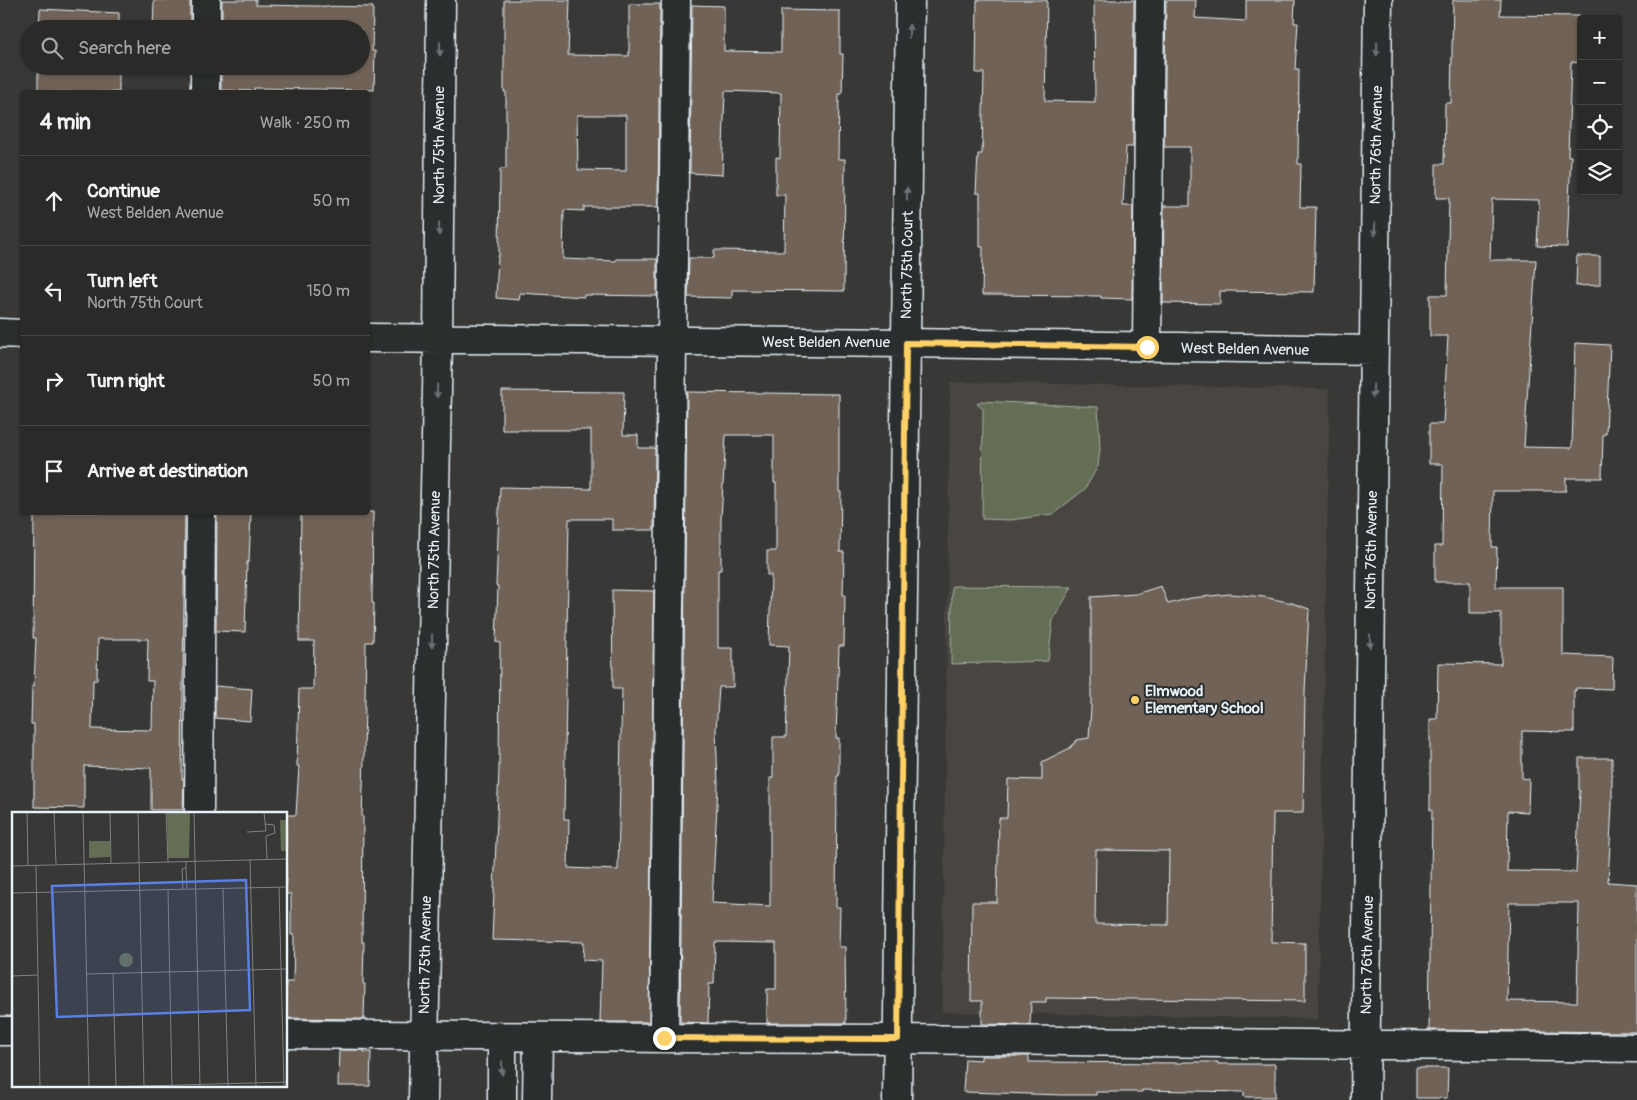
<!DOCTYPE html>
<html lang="en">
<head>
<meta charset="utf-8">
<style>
	body { margin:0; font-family:Pangolin,sans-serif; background:#363634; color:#f1f3f6 }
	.controls { position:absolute; right:15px; top:15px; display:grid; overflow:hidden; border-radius:5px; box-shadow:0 1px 4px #0004 }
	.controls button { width:45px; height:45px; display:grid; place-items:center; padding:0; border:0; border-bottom:1px solid #464645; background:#2a2a28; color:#f1f3f6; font:25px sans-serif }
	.stop { position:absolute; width:15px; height:15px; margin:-11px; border:4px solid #ffd166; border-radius:50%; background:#fff }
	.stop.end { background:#ffd166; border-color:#fff; box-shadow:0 1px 5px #0008 }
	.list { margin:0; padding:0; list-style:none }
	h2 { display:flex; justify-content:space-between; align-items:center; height:65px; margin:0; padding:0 20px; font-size:21px }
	h2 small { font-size:16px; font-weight:400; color:#a5a7a8 }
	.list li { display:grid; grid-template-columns:32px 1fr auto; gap:15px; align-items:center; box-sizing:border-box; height:90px; padding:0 20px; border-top:1px solid #464645 }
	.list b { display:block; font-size:19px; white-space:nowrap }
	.list p { margin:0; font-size:16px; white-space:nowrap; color:#a5a7a8 }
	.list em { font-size:16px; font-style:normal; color:#a5a7a8 }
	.icon { flex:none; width:28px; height:28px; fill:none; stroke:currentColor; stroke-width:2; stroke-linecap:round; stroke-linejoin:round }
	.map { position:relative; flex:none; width:1637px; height:1100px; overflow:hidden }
	.search { position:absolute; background:#2a2a28; box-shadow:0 1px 4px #0004; left:20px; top:20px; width:350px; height:55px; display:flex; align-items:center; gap:12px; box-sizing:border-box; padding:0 18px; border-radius:28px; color:#a5a7a8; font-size:19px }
	.panel { position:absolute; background:#2a2a28; box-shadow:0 1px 4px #0004; left:20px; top:90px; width:350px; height:425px; border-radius:5px }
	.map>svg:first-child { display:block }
	.built { fill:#484540 }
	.green { fill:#636e55; stroke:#a6b0a6 }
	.building { fill:#6f6256; stroke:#e8f1f8; fill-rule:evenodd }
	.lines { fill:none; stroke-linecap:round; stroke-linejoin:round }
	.minor-casing { stroke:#e8f1f8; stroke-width:31 }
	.minor { stroke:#2a2d2e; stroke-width:28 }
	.oneway { fill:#6c7275 }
	.route { stroke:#ffd166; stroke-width:6 }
	.poi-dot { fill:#ffd166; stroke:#2a2d2e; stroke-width:2 }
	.labels { text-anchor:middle; stroke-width:4; stroke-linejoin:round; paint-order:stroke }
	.street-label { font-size:15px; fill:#e8f1f8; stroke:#2a2d2e }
	.poi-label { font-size:15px; font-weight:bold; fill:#e8f1f8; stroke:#2a2d2e; text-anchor:start }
	.inset-road { fill:none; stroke:#7e8284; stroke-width:1 }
	.view { fill:#5a7fe2; fill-opacity:0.15; stroke:#5a7fe2; stroke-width:2.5 }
	.inset-edge { fill:none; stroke:#e8f1f8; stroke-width:2.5 }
</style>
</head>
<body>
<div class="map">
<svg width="1637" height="1100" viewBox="0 0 1637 1100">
	<rect width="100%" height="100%" fill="#383836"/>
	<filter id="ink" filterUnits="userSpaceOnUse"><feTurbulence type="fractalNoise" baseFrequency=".02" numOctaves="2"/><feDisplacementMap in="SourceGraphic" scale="10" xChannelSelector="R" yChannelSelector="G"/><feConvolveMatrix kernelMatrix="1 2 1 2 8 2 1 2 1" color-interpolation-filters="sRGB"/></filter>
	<g filter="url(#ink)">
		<path class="built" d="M950,382L1330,389L1318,1019L942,1012Z"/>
		<path class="green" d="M981,401L1098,407L1100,449L1098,466L1085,489L1053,514L1011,520L982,519L983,409L977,404Z
			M952,586L1072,587L1053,620L1048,661L951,664Z"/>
		<path class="building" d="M154,0H190V29H153Z
			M222,0H256V5L373,7L372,51H375L374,90L254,88V91L221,90V66H361V29H222Z
			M504,0H570L568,55L629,56V4H660L658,207H584V211L564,210L563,259L616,261V259H657V296L584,295V297L520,293L519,300L496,298L498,256H499L500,169H506V92H504ZM577,115H626V171L578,170Z
			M977,0H1047L1045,101L1095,102L1094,0H1134L1133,147H1126L1123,206H1133L1132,299L1101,298V296L982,295L983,247H980V193H976L978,154H982L984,73H976Z
			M1166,0H1196L1195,18L1246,21V0H1295L1294,23H1298L1295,69H1299L1298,164H1301L1300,207H1316L1314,292L1220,291V304L1163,303L1164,206H1190V147H1164Z
			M1453,0H1501L1500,15L1581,16V63L1571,62L1568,156H1571L1567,247L1537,246L1539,200L1492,199L1490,260H1536L1524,447L1572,448L1575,343L1610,345L1606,434H1603L1602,478H1566V491H1493L1492,547H1497L1496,587H1563V655L1613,657L1612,689L1576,688V691L1574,690V732L1522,731V778L1529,779L1528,812L1508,811L1507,871L1576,872L1580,790H1579V758H1612V805L1608,882L1637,884V1032L1429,1030L1432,810H1430V719H1437L1438,663L1501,664V613H1470V582H1435V546H1442L1443,464H1429V424H1443L1448,336H1430V295H1447L1449,198H1436V164H1444L1445,103H1451ZM1509,903H1579L1577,1002L1507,1001Z
			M692,5L724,6V51L781,52V10L840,11V54H843L842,94H839L838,159H845L844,291L732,290V298L688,297L689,258H714V250L784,251L785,195H776V157L780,158L781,93L725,91L722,175L690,173Z
			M40,9L119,13V29H39Z
			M38,66H119V92H38Z
			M1577,256H1600V285L1576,286Z
			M502,391L624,392L623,435H638V448H655L654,530H612V519H569L565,751L564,819H569L568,868L618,870L622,689H613L612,590L654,591L649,1022H600L602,961L583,960L584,942L492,940L499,769L500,643L496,642L498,586H496L500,487L591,489V430H502Z
			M687,392L839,394V492H841L840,552H844L843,595H845L844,646H839L836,738H839V776H837L836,907H840L839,947H845L846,1023H767V989H776V943L715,942L714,984H709L708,1023L680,1022ZM726,435H774V483H776V551H767V575H771L769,645L789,646L786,737H773V778H770V906L712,903L718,785L716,730L719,687H733V648H718V570H721V519Z
			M34,512H185L182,779H184L183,810H151V768L84,766V808L34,807V724H31L32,686H34L36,638H33ZM98,639H148L147,681H153L152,730L92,729L93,680H97Z
			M217,512H251L249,562H247L245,632L216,631Z
			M301,512H373L372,603H374L373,642H366L364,758L362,817H363L362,942H364L363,984H365L364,1019L286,1018V982H293L294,935H291V894H286V815H296L299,766H297L299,689H313L314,641H299Z
			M1161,586L1168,604L1191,598L1230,594L1264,597L1292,603L1309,609L1305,691L1303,813H1273L1271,942L1305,943V1001L1046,998V1002H1031L1030,1025L982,1024V1001H971L972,902H997L999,818H1007L1008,779L1042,780V762L1070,748L1077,740L1089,738L1091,708V597L1136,594ZM1096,850L1169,851L1168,925L1095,924Z
			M215,686L252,689L250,721L215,718Z
			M339,1050H364V1052H371L370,1086H338Z
			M981,1056H1029V1062L1182,1063V1062H1218V1064H1275V1097H1244V1092L1142,1090V1092H1096V1095H1063L963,1092L965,1059L981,1060Z
			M1416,1068H1448L1447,1098H1416Z"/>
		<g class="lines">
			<defs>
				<path id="minor" d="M206,29V0
					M205,92V66
					M0,333L22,334
					M368,338L906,343L1374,350
					M1147,347L1150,0
					M199,814L201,512
					M0,1031H14
					M286,1034L664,1038L898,1039L1637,1048
					M502,1037V1100
					M664,1038L676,0
					M423,1100L438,339L441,0
					M537,1100L538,1037
					M897,1100L910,0
					M1365,1100L1378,0"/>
			</defs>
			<use href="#minor" class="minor-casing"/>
			<use href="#minor" class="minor"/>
		</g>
		<defs><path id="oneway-solid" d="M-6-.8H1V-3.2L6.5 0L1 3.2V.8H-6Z" transform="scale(1.25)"/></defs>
		<g class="oneway">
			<use href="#oneway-solid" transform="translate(909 31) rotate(-89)"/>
			<use href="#oneway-solid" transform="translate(440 49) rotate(90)"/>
			<use href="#oneway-solid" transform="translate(1377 49) rotate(91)"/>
			<use href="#oneway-solid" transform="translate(907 194) rotate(-89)"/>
			<use href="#oneway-solid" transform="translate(439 229) rotate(90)"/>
			<use href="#oneway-solid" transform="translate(1375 229) rotate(91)"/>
			<use href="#oneway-solid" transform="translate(437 391) rotate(91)"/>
			<use href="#oneway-solid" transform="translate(1373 391) rotate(91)"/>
			<use href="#oneway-solid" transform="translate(432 641) rotate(91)"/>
			<use href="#oneway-solid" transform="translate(1370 641) rotate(91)"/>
			<use href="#oneway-solid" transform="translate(502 1068) rotate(90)"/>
		</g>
	</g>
	<g class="lines" filter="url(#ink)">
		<path class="route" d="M664,1038L898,1039L906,343L1147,347"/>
	</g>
	<circle class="poi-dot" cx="1135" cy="700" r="5"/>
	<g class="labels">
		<g class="street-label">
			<text transform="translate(439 145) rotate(-90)" y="5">North 75th Avenue</text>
			<text transform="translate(1376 145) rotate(-89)" y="5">North 76th Avenue</text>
			<text transform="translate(907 265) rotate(-89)" y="5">North 75th Court</text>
			<text x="826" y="347">West Belden Avenue</text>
			<text transform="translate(1245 349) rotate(1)" y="5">West Belden Avenue</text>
			<text transform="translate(434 550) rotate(-89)" y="5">North 75th Avenue</text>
			<text transform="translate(1371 550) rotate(-89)" y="5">North 76th Avenue</text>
			<text transform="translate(425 955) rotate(-89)" y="5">North 75th Avenue</text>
			<text transform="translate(1367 955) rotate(-89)" y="5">North 76th Avenue</text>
		</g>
		<g class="poi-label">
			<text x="1145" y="696">Elmwood<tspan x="1145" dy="17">Elementary School</tspan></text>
		</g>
	</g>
	<g transform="translate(12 812)">
		<rect width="275" height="275" fill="#383836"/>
		<path d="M155,0H178L177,46H156ZM268,8H275V39H269ZM77,29H98V45L77,46ZM107 148a7 7 0 1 1 14 0a7 7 0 1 1-14 0Z" fill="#636e55"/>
		<path class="inset-road" d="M15,0L16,53M42,0L44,52M71,0L77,275M98,0L99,51M126,0L132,275M154,0L156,50M182,0L188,275M253,12L262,13L263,21L254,24L255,47M235,20L254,19L252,0M238,48L244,275M24,53L28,275M0,54L275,47M174,56L175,77M267,75L272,275M211,76L216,275M171,77L170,57L174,56V49M156,78L160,275M0,81L275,75M101,161L104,275M74,162L275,157M0,164L26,163M94,275L275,270"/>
		<path class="view" d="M234,68L238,198L45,205L40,74Z"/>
		<rect width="275" height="275" class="inset-edge"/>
	</g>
</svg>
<div class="controls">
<button>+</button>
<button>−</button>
<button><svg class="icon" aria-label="locate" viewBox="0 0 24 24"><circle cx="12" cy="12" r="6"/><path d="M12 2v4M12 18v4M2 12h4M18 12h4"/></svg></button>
<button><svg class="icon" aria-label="layers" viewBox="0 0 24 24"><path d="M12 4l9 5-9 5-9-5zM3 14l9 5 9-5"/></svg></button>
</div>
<div class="stop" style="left:1147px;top:347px"></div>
<div class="stop end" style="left:664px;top:1038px"></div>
<div class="search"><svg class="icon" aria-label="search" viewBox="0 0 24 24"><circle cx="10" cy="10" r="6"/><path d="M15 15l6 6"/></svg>Search here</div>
<section class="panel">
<h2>4 min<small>Walk · 250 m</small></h2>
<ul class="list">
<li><svg class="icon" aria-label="ahead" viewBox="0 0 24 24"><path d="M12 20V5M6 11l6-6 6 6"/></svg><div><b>Continue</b><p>West Belden Avenue</p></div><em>50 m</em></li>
<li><svg class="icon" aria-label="left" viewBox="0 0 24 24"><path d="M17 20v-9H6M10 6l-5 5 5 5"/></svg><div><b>Turn left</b><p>North 75th Court</p></div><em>150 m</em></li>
<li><svg class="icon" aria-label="right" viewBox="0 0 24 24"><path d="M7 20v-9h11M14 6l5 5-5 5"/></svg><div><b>Turn right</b></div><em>50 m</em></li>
<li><svg class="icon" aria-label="arrive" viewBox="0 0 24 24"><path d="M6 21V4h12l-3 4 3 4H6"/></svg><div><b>Arrive at destination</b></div></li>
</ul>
</section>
</div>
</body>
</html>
